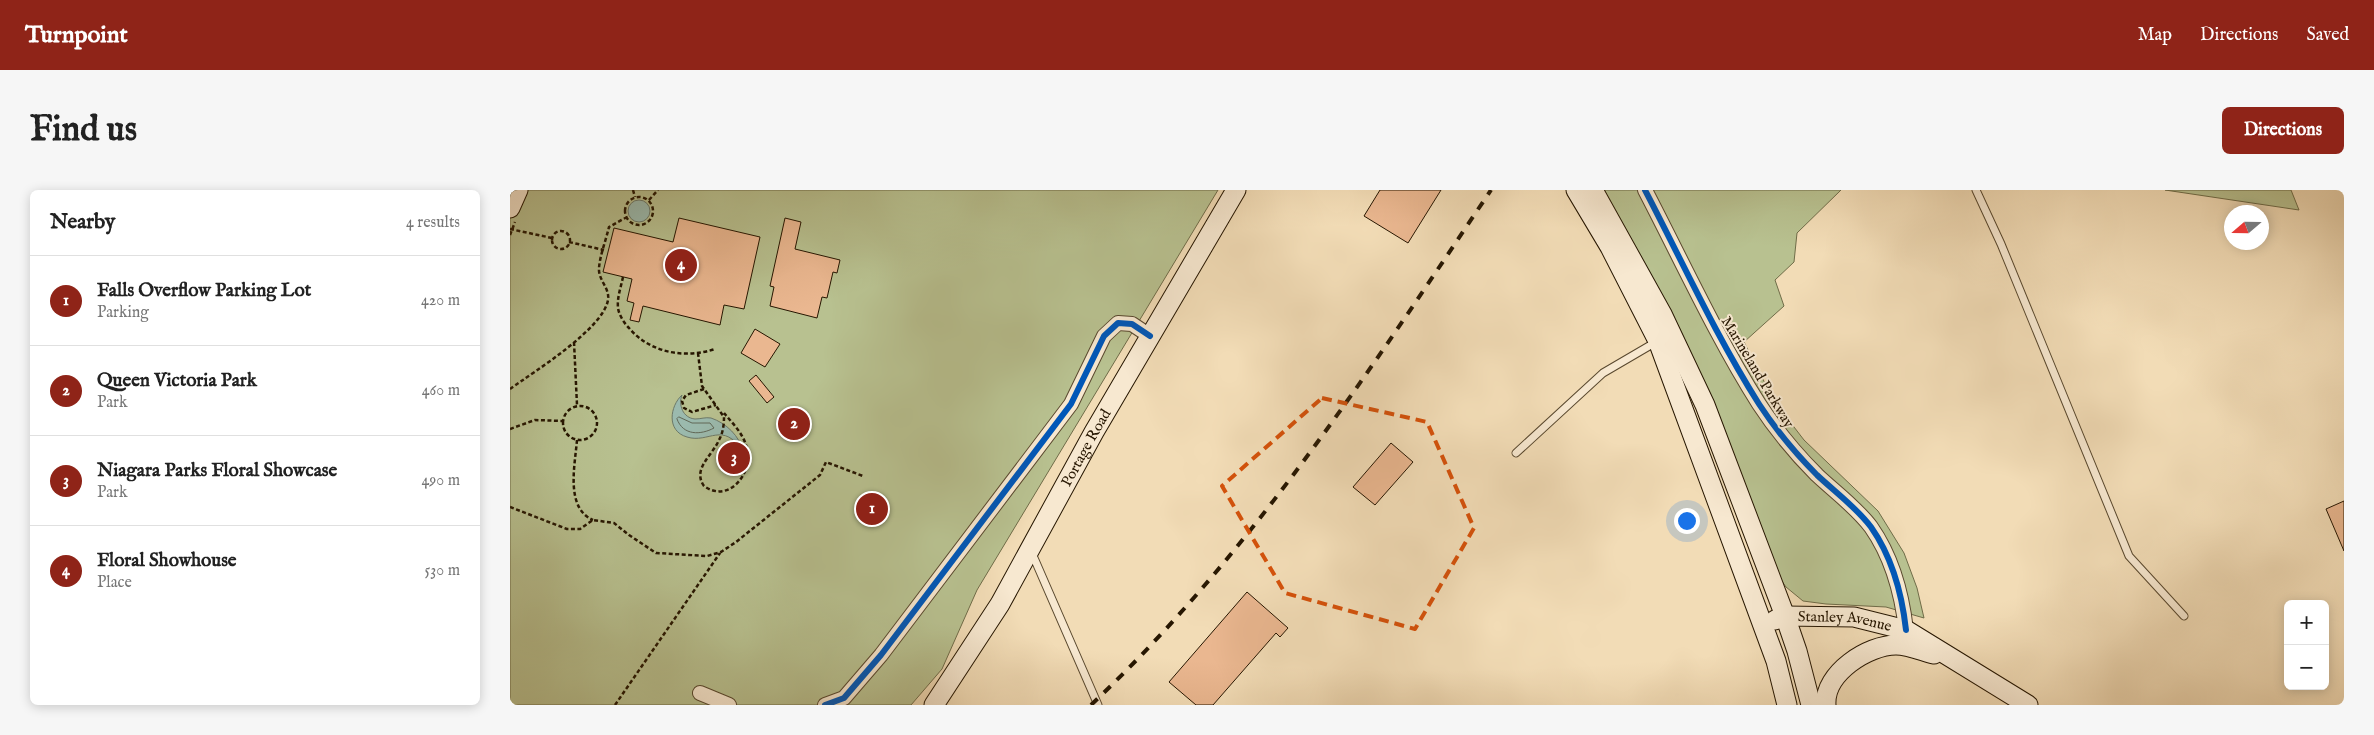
<!DOCTYPE html>
<html lang="en">
<head>
<meta charset="utf-8">
<style>
	body { margin:0; font-family:"IM FELL English",serif; background:#f6f6f6; color:#222 }
	.controls { position:absolute; right:15px; bottom:15px; display:grid; overflow:hidden; border-radius:8px; box-shadow:0 2px 12px #0003 }
	.controls button { width:45px; height:45px; display:grid; place-items:center; padding:0; border:0; border-bottom:1px solid #e0e0e0; background:#fff; color:#222; font:25px sans-serif }
	.compass { position:absolute; left:1714px; top:15px; width:45px; height:45px; border-radius:50%; background:#fff; box-shadow:0 2px 12px #0003; rotate:250deg }
	.you { position:absolute; left:1176px; top:330px; width:18px; height:18px; margin:-12px; border:4px solid #fff; border-radius:50%; background:#1a73e8; box-shadow:0 0 0 8px #1a73e833 }
	.badge { display:grid; place-items:center; width:32px; height:32px; border-radius:50%; background:#8f2418; color:#fff; font-size:16px; font-weight:700 }
	.pin { position:absolute; translate:-50% -50%; border:2px solid #fff; box-shadow:0 1px 5px #0006 }
	.list { margin:0; padding:0; list-style:none }
	h2 { display:flex; justify-content:space-between; align-items:center; height:65px; margin:0; padding:0 20px; font-size:21px }
	h2 small { font-size:16px; font-weight:400; color:#767676 }
	.list li { display:grid; grid-template-columns:32px 1fr auto; gap:15px; align-items:center; box-sizing:border-box; height:90px; padding:0 20px; border-top:1px solid #e0e0e0 }
	.list b { display:block; font-size:19px; white-space:nowrap }
	.list p { margin:0; font-size:16px; white-space:nowrap; color:#767676 }
	.list em { font-size:16px; font-style:normal; color:#767676 }
	.map { position:relative; flex:none; width:1834px; height:515px; overflow:hidden; border-radius:8px }
	header { display:flex; align-items:center; gap:30px; box-sizing:border-box; height:70px; padding:0 25px; background:#8f2418; color:#fff }
	header strong { font-size:24px }
	nav { display:flex; gap:28px; margin-inline-start:auto; font-size:18px }
	.intro { display:flex; align-items:center; justify-content:space-between; box-sizing:border-box; height:120px; padding:0 30px }
	h1 { margin:0; font-size:35px }
	.button { padding:12px 22px; border-radius:8px; background:#8f2418; color:#fff; font-size:18px; font-weight:700 }
	main { display:flex; gap:30px; padding:0 30px }
	aside { flex:1; background:#fff; border-radius:8px; box-shadow:0 2px 12px #0003 }
	.map>svg:first-child { display:block }
	.green { fill:#b8c190; stroke:#6f6c48 }
	.water { fill:#9bbbaf; stroke:#6c7969 }
	.lines { fill:none; stroke-linecap:round; stroke-linejoin:round }
	.shore { stroke:#606858; stroke-width:1 }
	.building { fill:#eab790; stroke:#261601 }
	.lane-casing { stroke:#59482e; stroke-width:9 }
	.street-casing { stroke:#59482e; stroke-width:16 }
	.secondary-casing { stroke:#261601; stroke-width:21 }
	.path { stroke:#261601; stroke-width:2.5; stroke-dasharray:4 2.5; stroke-linecap:butt }
	.lane { stroke:#f7e8d0; stroke-width:7 }
	.street { stroke:#f7e8d0; stroke-width:14 }
	.secondary { stroke:#f7e8d0; stroke-width:19 }
	.rail { stroke:#261601; stroke-width:4; stroke-dasharray:9 9; stroke-linecap:butt }
	.cycleway-casing { stroke:#f7e8d0; stroke-width:9 }
	.cycleway { stroke:#0057b8; stroke-width:6 }
	.marked { fill:none; stroke:#d5520b; stroke-width:4; stroke-dasharray:10 6; stroke-linejoin:round }
	.labels { text-anchor:middle; stroke-width:4; stroke-linejoin:round; paint-order:stroke }
	.street-label { font-size:15px; fill:#261601; stroke:#f7e8d0 }
</style>
</head>
<body>
<header>
<strong>Turnpoint</strong>
<nav><a>Map</a><a>Directions</a><a>Saved</a></nav>
</header>
<div class="intro"><h1>Find us</h1><a class="button">Directions</a></div>
<main>
<aside>
<h2>Nearby<small>4 results</small></h2>
<ul class="list">
<li><span class="badge">1</span><div><b>Falls Overflow Parking Lot</b><p>Parking</p></div><em>420 m</em></li>
<li><span class="badge">2</span><div><b>Queen Victoria Park</b><p>Park</p></div><em>460 m</em></li>
<li><span class="badge">3</span><div><b>Niagara Parks Floral Showcase</b><p>Park</p></div><em>490 m</em></li>
<li><span class="badge">4</span><div><b>Floral Showhouse</b><p>Place</p></div><em>530 m</em></li>
</ul>
</aside>
<div class="map">
<svg width="1834" height="515" viewBox="0 0 1834 515">
	<rect width="100%" height="100%" fill="#f2dcb6"/>
	<filter id="stains"><feTurbulence type="fractalNoise" baseFrequency=".004" numOctaves="4"/><feColorMatrix values="0 0 0 0 .2 0 0 0 0 .09 0 0 0 0 .02 0 0 0 .5 -.17"/></filter>
	<radialGradient id="worn" r=".72"><stop offset=".6" stop-color="#630" stop-opacity="0"/><stop offset="1" stop-color="#630" stop-opacity=".3"/></radialGradient>
	<path class="green" d="M0,0H708L467,400L432,479L401,515H0Z
		M1090,0H1331L1287,43L1284,72L1265,90L1274,116L1234,152L1264,211L1294,250L1368,321L1394,363L1407,398L1414,428L1376,417L1316,414L1293,411L1276,397L1264,380Z
		M1655,0H1781L1789,20Z"/>
	<path class="water" d="M118 21a11 11 0 1 1 22 0a11 11 0 1 1-22 0Z
		M172,205C168,215 173,228 185,229C191,229 195,227 201,228C216,233 230,246 233,262C213,230 199,254 177,247C156,241 160,216 172,205Z"/>
	<g class="lines">
		<path class="shore" d="M169,227L182,233H200L204,238C191,245 173,246 167,229Z"/>
	</g>
	<path class="building" d="M870,0H931L898,53L854,26Z
		M169,28L250,47L234,119L214,115L210,135L133,116L129,132L120,130L124,113L117,111L122,89L93,82L104,38L163,52Z
		M275,28L291,32L285,59L330,70L327,83L323,82L317,108L312,107L307,128L260,116L264,97L260,96Z
		M245,139L270,154L255,177L231,163Z
		M246,185L264,207L257,213L239,191Z
		M881,253L903,272L865,315L843,297Z
		M1834,311V361L1816,319Z
		M737,402L778,438L770,447L766,443L703,515H686L659,492Z"/>
	<g class="lines">
		<defs>
			<path id="lane" d="M1466,0L1491,54L1619,366L1674,426
				M1006,263L1093,183L1146,152
				M521,361L588,515"/>
			<path id="street" d="M1135,0C1172,71 1206,146 1249,214C1266,240 1285,263 1307,285C1325,302 1346,317 1361,337C1382,367 1392,404 1396,440
				M190,503L219,515
				M315,515L334,508L371,465L561,214L594,146L608,133L622,134L640,146"/>
			<g id="secondary">
				<path d="M1066,0L1100,57L1148,151L1266,471L1277,515"/>
				<path d="M1083,0L1152,124L1195,215L1275,426L1287,461L1301,515"/>
				<path d="M0,18L8,0"/>
				<path id="s1" d="M1265,430L1275,426L1344,427L1396,440L1518,515"/>
				<path id="s2" d="M424,515L490,414L584,242L726,0"/>
				<path d="M1316,515C1314,483 1358,455 1386,455C1398,455 1412,461 1424,464"/>
			</g>
		</defs>
		<use href="#lane" class="lane-casing"/>
		<use href="#street" class="street-casing"/>
		<use href="#secondary" class="secondary-casing"/>
		<path class="path" d="M123,0L125,7
			M115 21a14 14 0 1 1 28 0a14 14 0 1 1-28 0Z
			M139,10L148,0
			M0,39L42,48
			M42 50a9 9 0 1 1 18 0a9 9 0 1 1-18 0Z
			M0,45L5,32
			M59,52L94,60
			M113,87C111,97 107,107 108,118C109,125 114,133 119,138C140,163 175,169 205,159
			M64,152L67,215
			M188,163L192,196L214,227C214,234 213,243 209,250C202,266 182,279 194,296C219,314 243,283 237,259C234,244 223,234 214,223
			M0,199C25,181 93,139 98,110C100,98 88,90 89,78C90,65 96,50 99,37L117,27
			M194,199L176,205L172,211L174,218L182,222L206,215
			M53 233a17 17 0 1 1 34 0a17 17 0 1 1-34 0Z
			M0,239L25,230L52,231
			M67,250C65,275 55,318 83,330
			M0,317L57,339H70L83,330L104,333L119,345L146,363L197,366L211,362L226,352L310,285L316,272L353,286
			M105,515L210,363"/>
		<use href="#lane" class="lane"/>
		<use href="#street" class="street"/>
		<use href="#secondary" class="secondary"/>
		<path class="rail" d="M581,515C740,365 860,180 981,0"/>
		<defs>
			<path id="cycleway" d="M1135,0C1172,71 1206,146 1249,214C1266,240 1285,263 1307,285C1325,302 1346,317 1361,337C1382,367 1392,404 1396,440
				M315,515L334,508L371,465L561,214L594,146L608,133L622,134L640,146"/>
		</defs>
		<use href="#cycleway" class="cycleway-casing"/>
		<use href="#cycleway" class="cycleway"/>
	</g>
	<path class="marked" d="M812,208L917,232L964,338L905,439L775,403L712,296Z"/>
	<g class="labels">
		<g class="street-label">
			<text transform="translate(1248 182) rotate(59)" y="5">Marineland Parkway</text>
			<text dy="5" stroke="none"><textPath href="#s2" startOffset="299">Portage Road</textPath></text>
			<text dy="5" stroke="none"><textPath href="#s1" startOffset="71">Stanley Avenue</textPath></text>
		</g>
	</g>
	<rect width="100%" height="100%" filter="url(#stains)"/>
	<rect width="100%" height="100%" fill="url(#worn)"/>
</svg>
<div class="controls">
<button>+</button>
<button>−</button>
</div>
<svg class="compass" viewBox="-18 -18 36 36"><path d="M0-13l5 13h-10z" fill="#e53935"/><path d="M0 13l5-13h-10z" fill="#767676"/></svg>
<div class="you"></div>
<div class="pin badge" style="left:362px;top:319px">1</div>
<div class="pin badge" style="left:284px;top:234px">2</div>
<div class="pin badge" style="left:224px;top:268px">3</div>
<div class="pin badge" style="left:171px;top:75px">4</div>
</div>
</main>
</body>
</html>
